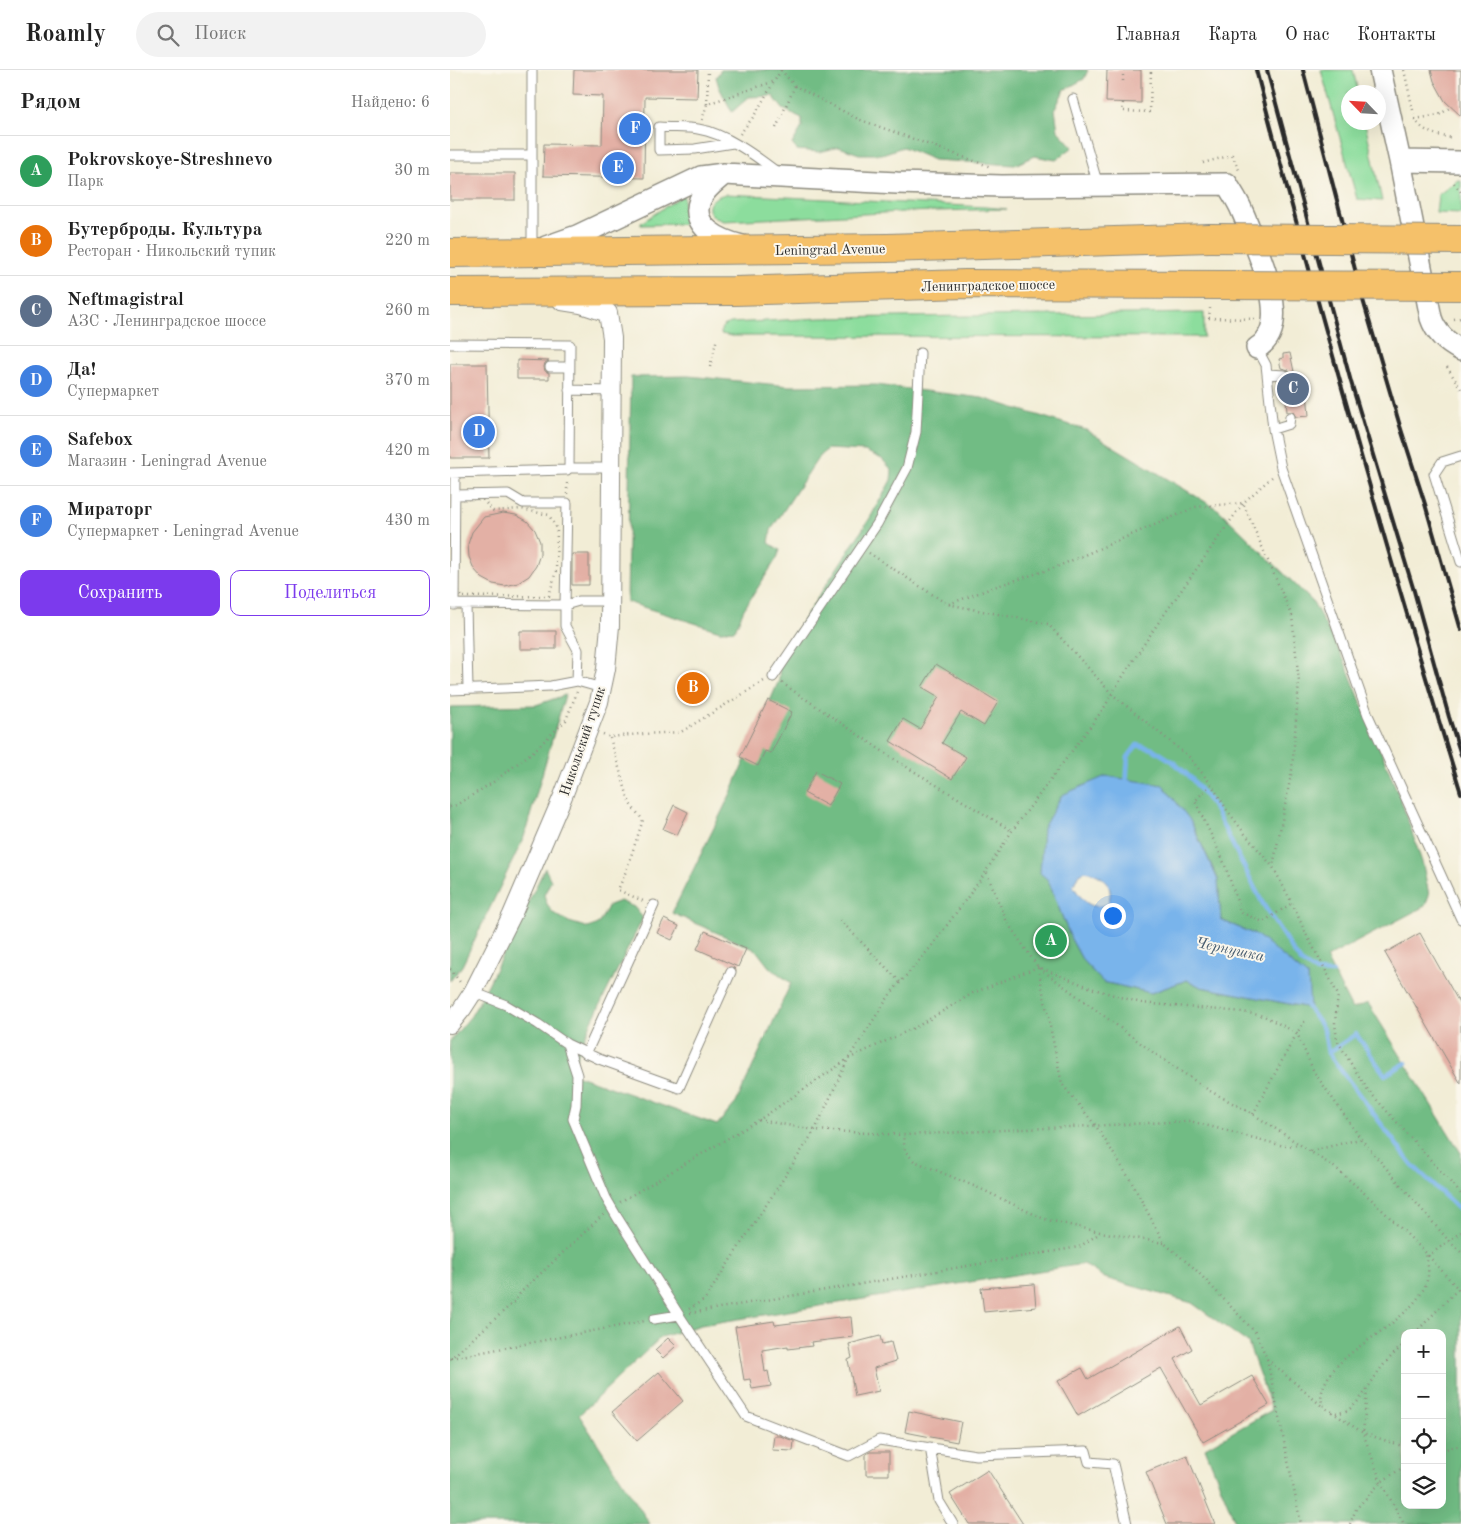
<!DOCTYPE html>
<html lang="ru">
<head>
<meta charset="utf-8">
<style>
	body { margin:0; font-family:"Old Standard TT",serif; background:#f2f2f2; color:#222 }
	.controls { position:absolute; right:15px; bottom:15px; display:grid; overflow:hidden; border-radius:10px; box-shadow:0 5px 20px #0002 }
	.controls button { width:45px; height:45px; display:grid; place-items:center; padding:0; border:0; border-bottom:1px solid #e0e0e0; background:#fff; color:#222; font:25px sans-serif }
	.compass { position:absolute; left:891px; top:15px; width:45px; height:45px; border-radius:50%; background:#fff; box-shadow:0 5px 20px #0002; rotate:295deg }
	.you { position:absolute; left:662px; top:845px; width:18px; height:18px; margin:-12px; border:4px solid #fff; border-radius:50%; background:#1a73e8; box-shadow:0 0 0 8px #1a73e833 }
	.badge { display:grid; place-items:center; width:32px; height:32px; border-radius:50%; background:#7c3aed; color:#fff; font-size:16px; font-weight:700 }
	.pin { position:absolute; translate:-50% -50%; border:2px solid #fff; box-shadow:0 1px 5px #0006 }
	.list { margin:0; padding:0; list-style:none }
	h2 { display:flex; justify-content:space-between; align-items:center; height:65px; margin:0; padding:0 20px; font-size:21px }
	h2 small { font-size:16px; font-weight:400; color:#767676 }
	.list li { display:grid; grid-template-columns:32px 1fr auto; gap:15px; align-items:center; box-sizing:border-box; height:70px; padding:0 20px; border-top:1px solid #e0e0e0 }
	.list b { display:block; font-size:19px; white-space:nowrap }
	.list p { margin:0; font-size:16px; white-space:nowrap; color:#767676 }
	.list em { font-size:16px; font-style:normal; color:#767676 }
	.actions { display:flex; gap:10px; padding:15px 20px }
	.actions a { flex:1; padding:11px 0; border:1px solid #7c3aed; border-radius:10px; text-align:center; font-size:18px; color:#7c3aed }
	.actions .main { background:#7c3aed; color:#fff }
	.icon { flex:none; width:28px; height:28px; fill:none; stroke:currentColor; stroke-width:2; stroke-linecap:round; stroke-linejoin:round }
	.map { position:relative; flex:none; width:1011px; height:1454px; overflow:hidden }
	header { display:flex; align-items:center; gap:30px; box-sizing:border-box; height:70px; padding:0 25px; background:#fff; border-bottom:1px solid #e0e0e0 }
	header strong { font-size:24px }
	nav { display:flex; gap:28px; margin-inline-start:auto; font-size:18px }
	.search { width:350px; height:45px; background:#f2f2f2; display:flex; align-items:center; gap:12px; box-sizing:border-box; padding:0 18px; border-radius:28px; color:#767676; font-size:19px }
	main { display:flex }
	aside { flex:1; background:#fff }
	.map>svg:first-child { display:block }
	.green { fill:#8cdd9d; stroke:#5c8464 }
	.forest { fill:#71bc84; stroke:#4e7458; fill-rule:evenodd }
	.water { fill:#79b4eb; stroke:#52708b; fill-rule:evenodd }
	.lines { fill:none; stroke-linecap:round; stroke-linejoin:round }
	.stream { stroke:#79b4eb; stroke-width:4.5 }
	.building { fill:#e3b0a5 }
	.service-casing { stroke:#8e8c80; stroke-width:11 }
	.minor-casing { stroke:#8e8c80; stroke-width:20 }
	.tertiary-casing { stroke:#8e8c80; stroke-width:24 }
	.primary-casing { stroke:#8e8c80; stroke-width:30 }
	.path { stroke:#8e8c80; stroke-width:2.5; stroke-dasharray:1 4; stroke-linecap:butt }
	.service { stroke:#fff; stroke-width:9 }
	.minor { stroke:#fff; stroke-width:18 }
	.tertiary { stroke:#fff; stroke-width:21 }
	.primary { stroke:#f5c16b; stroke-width:28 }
	.rail { stroke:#2b2b2b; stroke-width:4 }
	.primary-bridge-casing { stroke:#8e8c80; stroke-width:30; stroke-linecap:butt }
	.primary-bridge { stroke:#f5c16b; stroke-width:28 }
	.labels { text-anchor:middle; stroke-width:4; stroke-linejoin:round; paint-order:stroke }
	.street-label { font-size:14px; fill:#2b2b2b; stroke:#fbf7ec }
	.water-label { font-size:15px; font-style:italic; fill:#465b6e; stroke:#fbf7ec }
</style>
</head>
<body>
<header>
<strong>Roamly</strong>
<div class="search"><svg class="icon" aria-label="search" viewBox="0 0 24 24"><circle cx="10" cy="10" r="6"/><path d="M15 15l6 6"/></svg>Поиск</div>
<nav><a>Главная</a><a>Карта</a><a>О нас</a><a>Контакты</a></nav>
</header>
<main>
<aside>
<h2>Рядом<small>Найдено: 6</small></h2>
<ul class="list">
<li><span class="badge" style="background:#2e9e5b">A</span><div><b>Pokrovskoye-Streshnevo</b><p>Парк</p></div><em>30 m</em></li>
<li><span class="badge" style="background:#e8710a">B</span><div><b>Бутерброды. Культура</b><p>Ресторан · Никольский тупик</p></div><em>220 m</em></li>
<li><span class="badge" style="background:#5c6f8a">C</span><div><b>Neftmagistral</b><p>АЗС · Ленинградское шоссе</p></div><em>260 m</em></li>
<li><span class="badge" style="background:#3f7fe0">D</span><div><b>Да!</b><p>Супермаркет</p></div><em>370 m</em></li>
<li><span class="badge" style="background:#3f7fe0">E</span><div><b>Safebox</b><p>Магазин · Leningrad Avenue</p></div><em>420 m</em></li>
<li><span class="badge" style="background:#3f7fe0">F</span><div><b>Мираторг</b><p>Супермаркет · Leningrad Avenue</p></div><em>430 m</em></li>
</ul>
<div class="actions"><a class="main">Сохранить</a><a>Поделиться</a></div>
</aside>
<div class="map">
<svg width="1011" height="1454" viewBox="0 0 1011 1454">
	<rect width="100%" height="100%" fill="#fbf7ec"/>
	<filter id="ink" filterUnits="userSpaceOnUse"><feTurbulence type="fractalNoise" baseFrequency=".02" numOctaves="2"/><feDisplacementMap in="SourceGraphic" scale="10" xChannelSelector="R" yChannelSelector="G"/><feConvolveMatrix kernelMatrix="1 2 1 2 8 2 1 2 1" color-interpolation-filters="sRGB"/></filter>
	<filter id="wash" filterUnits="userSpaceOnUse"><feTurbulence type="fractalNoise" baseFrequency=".0096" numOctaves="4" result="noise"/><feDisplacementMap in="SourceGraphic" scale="20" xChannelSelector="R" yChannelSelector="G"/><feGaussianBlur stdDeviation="1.12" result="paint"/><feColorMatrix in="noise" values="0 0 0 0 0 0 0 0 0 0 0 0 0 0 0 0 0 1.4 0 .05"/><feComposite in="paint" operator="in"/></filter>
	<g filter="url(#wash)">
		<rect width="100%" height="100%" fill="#f2edd6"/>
		<path class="green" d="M871,0H903L908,22H898V52L915,53L932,131L907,129Z
			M1008,110H1011V144L986,143L988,125Z
			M276,124L536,137L557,139L453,142L274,151C252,145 255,128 276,124Z
			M233,125L234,128L233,140L237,154L191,155V153Z
			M754,243V267L282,266L271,264C270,256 275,255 281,253L370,248Z"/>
		<path class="forest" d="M271,0H638L634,9L614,20L605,39L608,61L623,77L606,90L584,86L565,95L484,90L453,77L432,84H409L389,77L369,82L347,80L342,74L352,57V48L333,39L323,26L299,27L282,42L269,17L266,7Z
			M238,306L339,316L426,315L532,328L636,360L769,440L863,532L894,590L952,733L973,795L979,825L975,836L876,888L902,939L918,933L1011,1083V1454H786L755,1378L822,1340L798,1273L742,1233L655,1208L633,1194L251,1255L211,1267L129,1345L200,1454H0V971L21,946L32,927L95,798L101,811L94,825L97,834L103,843L119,852L139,858L149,853L159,835L170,831L184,837L193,848L140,955L120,1003L267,1055L286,1033L341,913L319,897L306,880L222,843L280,725L329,610L330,585L420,448L441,410L442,400L432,389L415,381L377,379L366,391L321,460L319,473L330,480L327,488L294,539L285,560L270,561L177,532L181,307ZM740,750L768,809L771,850L808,866L860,938L751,917L737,910L701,923L653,912L633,891L621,869L598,810ZM955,1263H992V1435H955Z
			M115,625L74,767L12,896L0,911V637L86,635Z"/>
		<path class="water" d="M656,706L713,715L740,750L768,810L771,850L808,866L858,907L860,938L751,917L737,910L701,923L653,912L633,891L621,869L598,810L590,803L593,758L612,725ZM635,801C646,803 659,809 660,821C661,825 659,831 658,834C640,841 633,831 623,816L628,805Z"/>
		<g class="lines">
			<path class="stream" d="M676,716L678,687L687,675L703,679L722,691L742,709L763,736L813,834L843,881L851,892L866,902L883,903
				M856,935L874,960L878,983L962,1095L1011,1141
				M878,983L906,964L935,1005L956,993"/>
		</g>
		<g id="blocks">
			<path class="building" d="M124,0H248L247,28L195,27L194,108L93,106L94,74L152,75L153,26L123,25Z
				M657,0H691V33L656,32Z
				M981,0H1011V46L995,31L984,11Z
				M0,103H65V130H0Z
				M840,283L846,311L856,310L859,346L846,347L843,342H837L835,316H841L844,311L839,300L831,298L829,289L833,288V284Z
				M67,290L99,291L95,293L94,297L95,301L99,303V309H67Z
				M0,294H37L39,388H0Z
				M53,443L66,445L77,451L85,460L90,472V484L86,496L79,506L68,513L55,516L43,514L32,508L24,499L19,487L18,474L22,462L34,447Z
				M122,484H139V515H122Z
				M70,561H106V579H70Z
				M486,594L548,632L534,656L511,642L492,673L516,687L502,709L440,671L453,649L470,659L489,627L472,617Z
				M234 618a7 7 0 1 1 14 0a7 7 0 1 1-14 0Z
				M318,630L342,642L321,683L315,681L308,696L290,687Z
				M366,701L390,714L378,736L354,723Z
				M224,735L238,742L227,765L213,759Z
				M214,849L229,856L222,870L207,863Z
				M255,861L296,879L288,897L247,879Z
				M970,863L1011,936V1014L935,883Z
				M584,1214L586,1237L534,1242L531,1218Z
				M389,1247V1248L401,1247L403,1267L361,1272L362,1276L338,1279V1276L312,1280L315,1302L318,1301L321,1316L302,1319L300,1309L294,1310L285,1257L324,1251L325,1255Z
				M730,1256L742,1279L725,1289L751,1335L802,1306L819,1335L753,1372L711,1298L628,1346L608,1311L632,1298L638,1309Z
				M430,1266L432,1274L441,1272L446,1291L424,1298L429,1321L405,1326L398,1290L402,1288L399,1274Z
				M218,1268L226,1276L213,1288L205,1280Z
				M209,1302L233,1331L187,1371L162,1342Z
				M459,1341L511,1352L507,1372L455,1362Z
				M324,1366H330L344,1371L343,1381L322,1380Z
				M420,1382H439V1405H416V1384Z
				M737,1385L765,1454H717L696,1402Z
				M538,1400L573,1454H519L500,1424Z"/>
		</g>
	</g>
	<g filter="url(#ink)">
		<use href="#blocks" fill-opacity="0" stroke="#8e8c80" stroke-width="1"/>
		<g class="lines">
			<defs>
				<path id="service" d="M623,29L648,115
					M283,73L245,79L209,80V57C222,58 236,57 248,59C275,63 306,86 327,102
					M0,85H82
					M82,180V0
					M0,274L120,275L119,398L117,400L0,403
					M807,278L816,295L823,359L831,398L918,645L1011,849
					M100,297H119
					M817,304L835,305L838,311
					M119,320L162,321
					M823,359L839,354L840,347
					M1011,386L992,392L984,404L1011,492
					M119,398H162
					M0,534L115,535L117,433H73L58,424L5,425
					M4,535L5,403
					M16,535L18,619
					M323,607L427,454L457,398L466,362L470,283
					M127,611L152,618
					M0,620L101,616L127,611L128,580L115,556V535L129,531H160
					M23,922L56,935L88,954L117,974L127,1005L126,1035L123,1049L136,1080L156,1128L167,1147L229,1245
					M117,974L149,989L229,1018L281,902
					M136,984L204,835
					M204,1249L229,1245L296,1346L399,1386L429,1370L526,1385L636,1381L639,1392L663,1394L677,1454
					M480,1377L489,1431L503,1454"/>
				<path id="minor" d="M0,954L12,939L23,922L62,845L113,726L149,632L156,599L160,556L162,268L158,243L131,234L112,231"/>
				<path id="tertiary" d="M930,0L950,91L981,248C986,263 997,273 1011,280
					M950,91L1011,92
					M274,104C266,111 254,119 250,130C239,157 271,171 292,176
					M96,177L127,166L251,107L274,104L447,113L552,116L777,114C782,123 788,131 792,141C797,152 801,163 805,174C815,200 840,258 807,278"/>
				<path id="primary" d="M0,183L437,178L760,168
					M0,222L284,221L516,214L772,215"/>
			</defs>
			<use href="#service" class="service-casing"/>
			<use href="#minor" class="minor-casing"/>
			<use href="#tertiary" class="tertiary-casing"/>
			<use href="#primary" class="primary-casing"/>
			<path class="path" d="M331,0L345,16L408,49L541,97
				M673,0V15
				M954,0L965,49C973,63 987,65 1002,68
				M673,33L672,41L700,42L701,0
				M257,34L258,0
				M965,49L989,45L1001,37
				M252,50L257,34L325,11
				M326,58L345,16
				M290,64L304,46L331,0
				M753,93L782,85L790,102
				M1004,113L1011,122
				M760,238L759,248L806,249
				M1004,249L1011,248
				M260,297L267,268
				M997,297L1011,319
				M822,407L793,433L704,559L666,617L654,638L562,761L536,801L557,852L588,897L704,983L760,1021L803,1044L887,1099L922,1130L975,1182L1011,1222
				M117,424V412
				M8,429H32L43,441L71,439L99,445L107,460L106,501L99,526L11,527L7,519Z
				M419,483L497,534L598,554L662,624L739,687L761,714L777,740L795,764L823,797L842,833L856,864L874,897L888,925L885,953L887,970L903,997L918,1020L1011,1124
				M499,534L547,516L604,498L746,437L793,433L842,546L849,612L842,700L823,796
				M332,613L447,691L562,761
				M153,664L160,667L191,664L231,662L314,611
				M160,668L180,734L193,750L176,801L168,820L193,831
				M761,714L745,731L773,790L784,821L790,842L813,852L842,833
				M0,737L6,735L42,713L85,680L116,650L127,622
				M390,850L450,912
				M588,898L612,1014L646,1056L681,1111L714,1173L744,1198L806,1263L817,1289L851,1454
				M0,899L10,912
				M803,1044L847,963L856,949
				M309,1050L365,1060L453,1065
				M861,1081L910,1069
				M170,1132L309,1050L398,989L468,956L523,923L588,897L644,919L691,933L793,942L814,946L847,963L864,1002L911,1069L999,1171L1011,1182
				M714,1173L650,1162L594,1149L531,1119L464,1091L455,1081L453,1065L740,1051L834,1076L850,1075
				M978,1186L1011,1162
				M239,1239L255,1229L365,1060L398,989L441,923L481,877L536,802
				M240,1243L629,1177L650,1163
				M965,1263L1008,1219
				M955,1273C947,1281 938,1289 931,1298C922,1310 911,1332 898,1340C892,1343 886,1344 880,1341C860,1331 879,1303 890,1293C915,1267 971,1244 978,1206C979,1199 977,1191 976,1184
				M1,1288L195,1251
				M0,1289L64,1232L71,1222L154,1144
				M817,1289L873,1337
				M917,1320L913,1363L931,1412L954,1454
				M882,1342L913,1363L955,1377
				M992,1380L1011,1375
				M900,1454L906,1439L931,1412L955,1396"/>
			<use href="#service" class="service"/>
			<use href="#minor" class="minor"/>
			<use href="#tertiary" class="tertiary"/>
			<use href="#primary" class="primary"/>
			<path class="rail" d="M806,0C869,242 937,483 1011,723
				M817,0L901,312L964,521L999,647L1011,685
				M853,0L913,230L950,356L975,434L1011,560"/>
			<defs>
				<path id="primary-bridge" d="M760,168L1011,170
					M772,215L1011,216"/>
			</defs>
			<use href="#primary-bridge" class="primary-bridge-casing"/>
			<use href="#primary-bridge" class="primary-bridge"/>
		</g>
	</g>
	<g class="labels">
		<g class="street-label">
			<text transform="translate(380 179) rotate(-1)" y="5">Leningrad Avenue</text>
			<text transform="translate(538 215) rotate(-1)" y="5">Ленинградское шоссе</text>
			<text transform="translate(132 671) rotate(-71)" y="5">Никольский тупик</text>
		</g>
		<g class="water-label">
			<text transform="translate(780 879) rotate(12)" y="5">Чернушка</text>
		</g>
	</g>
</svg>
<div class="controls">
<button>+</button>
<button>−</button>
<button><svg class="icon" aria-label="locate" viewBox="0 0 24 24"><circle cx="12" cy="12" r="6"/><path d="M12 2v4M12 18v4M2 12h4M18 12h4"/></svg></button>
<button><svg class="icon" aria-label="layers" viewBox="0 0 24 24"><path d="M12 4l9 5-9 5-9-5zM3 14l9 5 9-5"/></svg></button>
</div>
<svg class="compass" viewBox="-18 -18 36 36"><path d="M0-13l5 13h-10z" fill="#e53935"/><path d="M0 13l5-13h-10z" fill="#767676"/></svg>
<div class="you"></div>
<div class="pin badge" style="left:601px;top:871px;background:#2e9e5b">A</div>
<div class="pin badge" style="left:243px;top:618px;background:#e8710a">B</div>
<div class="pin badge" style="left:843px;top:319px;background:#5c6f8a">C</div>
<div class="pin badge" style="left:29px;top:362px;background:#3f7fe0">D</div>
<div class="pin badge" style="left:168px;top:98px;background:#3f7fe0">E</div>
<div class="pin badge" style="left:185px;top:59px;background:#3f7fe0">F</div>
</div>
</main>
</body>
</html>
